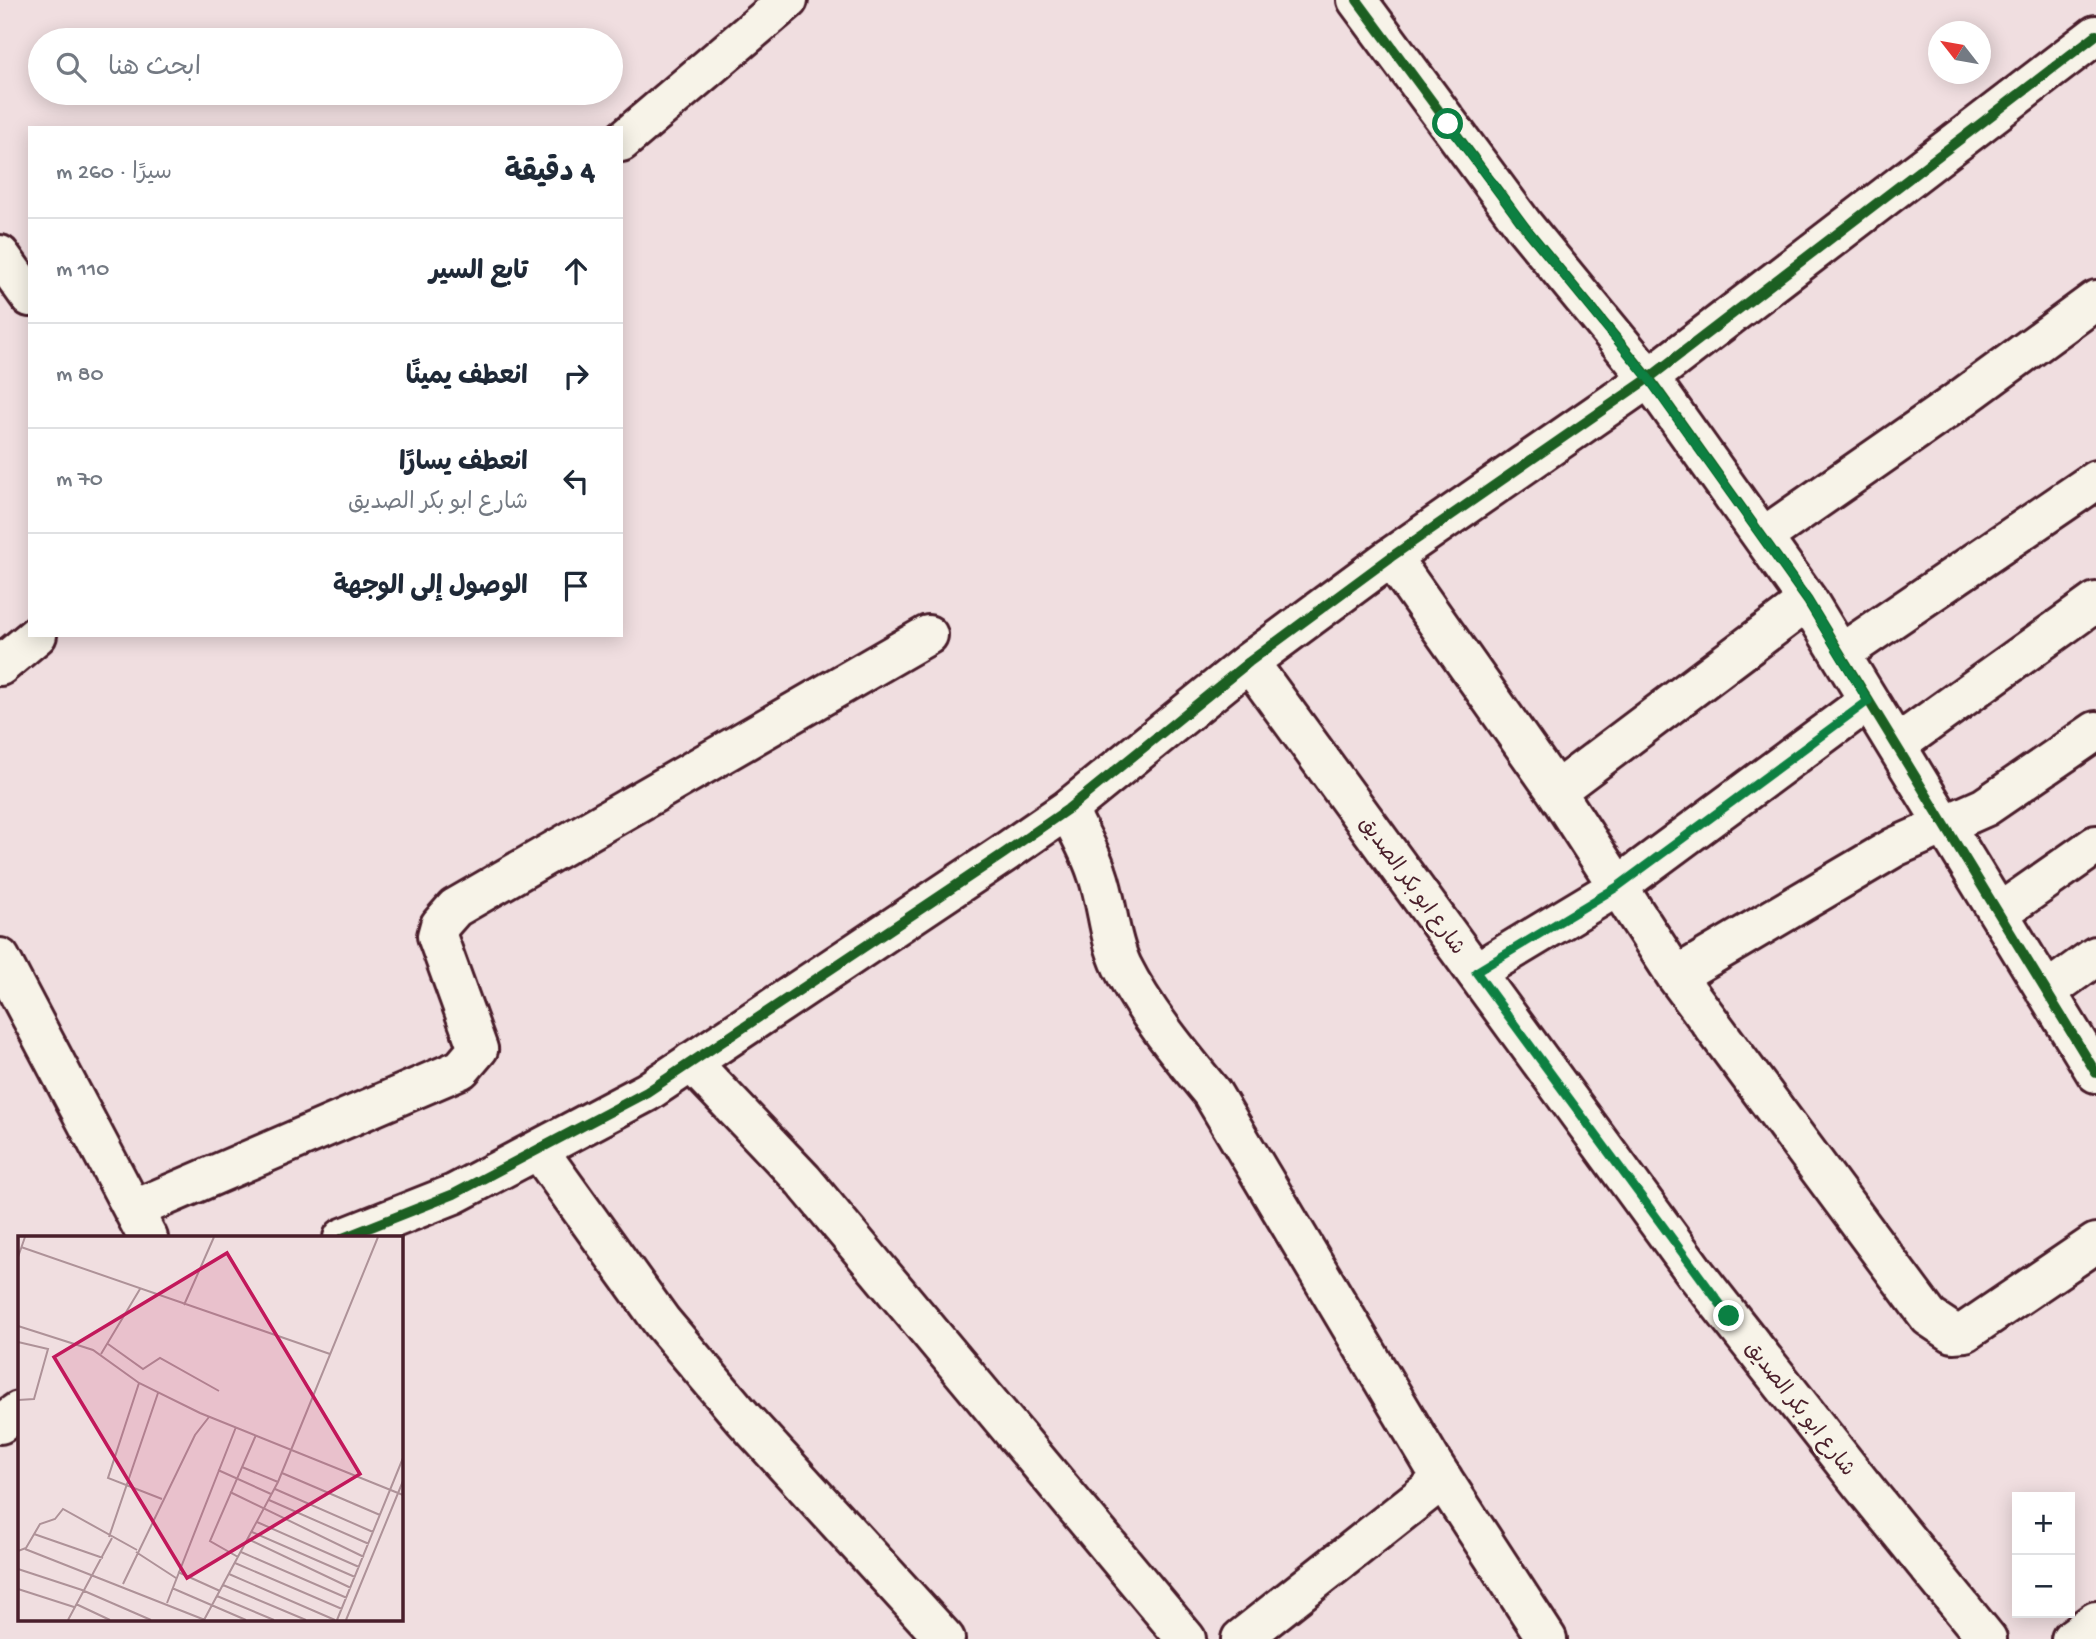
<!DOCTYPE html>
<html lang="ar">
<head>
<meta charset="utf-8">
<style>
	body { margin:0; font-family:"Gochi Hand","Playpen Sans Arabic",sans-serif; background:#f6f6f7; color:#1f2937; direction:rtl }
	.controls { position:absolute; right:21px; bottom:21px; display:grid; overflow:hidden; border-radius:0px; box-shadow:0 4px 18px #0003 }
	.controls button { width:63px; height:63px; display:grid; place-items:center; padding:0; border:0; border-bottom:2px solid #e0e1e3; background:#fff; color:#1f2937; font:35px sans-serif }
	.compass { position:absolute; left:1928px; top:21px; width:63px; height:63px; border-radius:50%; background:#fff; box-shadow:0 4px 18px #0003; rotate:301deg }
	.stop { position:absolute; width:21px; height:21px; margin:-16px; border:5px solid #0b8043; border-radius:50%; background:#fff }
	.stop.end { background:#0b8043; border-color:#fff; box-shadow:0 2px 7px #0008 }
	.list { margin:0; padding:0; list-style:none }
	h2 { display:flex; justify-content:space-between; align-items:center; height:91px; margin:0; padding:0 28px; font-size:30px }
	h2 small { font-size:23px; font-weight:400; color:#747a83 }
	.list li { display:grid; grid-template-columns:46px 1fr auto; gap:21px; align-items:center; box-sizing:border-box; height:105px; padding:0 28px; border-top:2px solid #e0e1e3 }
	.list b { display:block; font-size:26px; white-space:nowrap }
	.list p { margin:0; font-size:23px; white-space:nowrap; color:#747a83 }
	.list em { font-size:23px; font-style:normal; color:#747a83 }
	.icon { flex:none; width:38px; height:38px; fill:none; stroke:currentColor; stroke-width:2; stroke-linecap:round; stroke-linejoin:round }
	.map { position:relative; flex:none; width:2096px; height:1639px; overflow:hidden; direction:ltr }
	.search { position:absolute; background:#fff; box-shadow:0 4px 18px #0003; left:28px; top:28px; width:595px; height:77px; display:flex; align-items:center; gap:18px; box-sizing:border-box; padding:0 24px; border-radius:38px; color:#747a83; font-size:26px }
	.panel { position:absolute; background:#fff; box-shadow:0 4px 18px #0003; left:28px; top:126px; width:595px; height:511px; border-radius:0px; direction:rtl }
	.map>svg:first-child { display:block }
	.lines { fill:none; stroke-linecap:round; stroke-linejoin:round }
	.street-casing { stroke:#4a1f2b; stroke-width:44 }
	.street { stroke:#f7f3e8; stroke-width:38 }
	.cycleway-casing { stroke:#f7f3e8; stroke-width:15 }
	.cycleway { stroke:#1b5e20; stroke-width:10 }
	.route { stroke:#0b8043; stroke-width:9 }
	.labels { text-anchor:middle; stroke-width:5; stroke-linejoin:round; paint-order:stroke }
	.street-label { font-size:21px; fill:#4a1f2b; stroke:#f7f3e8 }
	.inset-road { fill:none; stroke:#ae9298; stroke-width:2 }
	.view { fill:#c2185b; fill-opacity:0.15; stroke:#c2185b; stroke-width:3.5 }
	.inset-edge { fill:none; stroke:#4a1f2b; stroke-width:3.5 }
</style>
</head>
<body>
<div class="map">
<svg width="2096" height="1639" viewBox="0 0 2096 1639">
	<rect width="100%" height="100%" fill="#f0dee0"/>
	<filter id="ink" filterUnits="userSpaceOnUse"><feTurbulence type="fractalNoise" baseFrequency=".0143" numOctaves="2"/><feDisplacementMap in="SourceGraphic" scale="14" xChannelSelector="R" yChannelSelector="G"/><feConvolveMatrix kernelMatrix="1 2 1 2 8 2 1 2 1" color-interpolation-filters="sRGB"/></filter>
	<g filter="url(#ink)">
		<g class="lines">
			<defs>
				<path id="street" d="M1357,0L1524,226L1649,378L1808,601L2096,1073
					M621,142L788,0
					M0,255L30,297
					M1763,537L1954,404L2096,300
					M1391,557L1556,791L1676,976L1929,1317L1953,1333L1965,1332L2096,1243
					M1842,653L2096,480
					M1249,662L1696,1274L1862,1485L1987,1639
					M0,666L37,635
					M1898,744L2096,602
					M1556,791L1808,601
					M1068,809C1077,830 1090,851 1097,873C1108,903 1108,936 1122,966C1145,1012 1180,1054 1212,1093L1433,1464L1547,1639
					M1999,913L2096,845
					M0,958L148,1238
					M1476,972L1617,887L1868,701
					M1676,976L1895,847L1985,807L2096,731
					M2046,992L2096,956
					M691,1062L803,1180L1186,1639
					M539,1151L662,1322L743,1418L945,1639
					M133,1210L461,1069L478,1049L437,936L440,925L455,908L928,635
					M343,1238L454,1194L647,1092L1003,854L1068,809L1249,662L1391,557L1649,378L2096,35
					M0,1424L19,1411
					M1241,1639L1443,1479
					M2071,1639L2096,1621"/>
			</defs>
			<use href="#street" class="street-casing"/>
			<use href="#street" class="street"/>
			<defs>
				<path id="cycleway" d="M1357,0L1524,226L1649,378L1808,601L2096,1073
					M343,1238L454,1194L647,1092L1003,854L1068,809L1249,662L1391,557L1649,378L2096,35"/>
			</defs>
			<use href="#cycleway" class="cycleway-casing"/>
			<use href="#cycleway" class="cycleway"/>
		</g>
	</g>
	<g class="lines" filter="url(#ink)">
		<path class="route" d="M1448,124L1524,226L1649,379L1808,601L1868,701L1617,887L1476,972L1729,1316"/>
	</g>
	<g class="labels">
		<g class="street-label">
			<text transform="translate(1413 885) rotate(54)" y="7">شارع ابو بكر الصديق</text>
			<text transform="translate(1801 1408) rotate(52)" y="7">شارع ابو بكر الصديق</text>
		</g>
	</g>
	<g transform="translate(18 1236)">
		<rect width="385" height="385" fill="#f0dee0"/>
		<path class="inset-road" d="M3,11L312,118M0,21L7,1M166,69L196,1M0,90L75,114L121,147L182,177L385,259M0,106L30,113L16,163L0,164M90,108L125,133L142,122L201,155M83,118L122,53M121,147L90,242L144,263M224,231L260,246M200,234L253,258M264,237L362,279M257,253L355,296M212,256L346,321M251,264L351,308M239,286L341,331M234,296L337,341M16,298L85,322M91,301L140,157M230,303L333,352M7,313L187,384M0,315L8,312L22,288L37,283L45,273L119,314M118,316L158,342M223,316L329,362M220,321L192,305L238,199M217,327L324,373M0,333L64,354L133,384M160,336L202,355M211,338L317,384M105,348L177,199L191,181M205,349L288,384M154,352L228,384M0,353L56,371M199,360L256,384M149,367L218,191M58,368L92,384M50,384L94,302M186,384L260,246L360,1M319,384L385,222M328,384L385,245"/>
		<path class="view" d="M209,17L342,238L169,342L36,121Z"/>
		<rect width="385" height="385" class="inset-edge"/>
	</g>
</svg>
<div class="controls">
<button>+</button>
<button>−</button>
</div>
<svg class="compass" viewBox="-18 -18 36 36"><path d="M0-13l5 13h-10z" fill="#e53935"/><path d="M0 13l5-13h-10z" fill="#747a83"/></svg>
<div class="stop" style="left:1448px;top:124px"></div>
<div class="stop end" style="left:1729px;top:1316px"></div>
<div class="search"><svg class="icon" aria-label="search" viewBox="0 0 24 24"><circle cx="10" cy="10" r="6"/><path d="M15 15l6 6"/></svg>ابحث هنا</div>
<section class="panel">
<h2>4 دقيقة<small>سيرًا · 260 m</small></h2>
<ul class="list">
<li><svg class="icon" aria-label="ahead" viewBox="0 0 24 24"><path d="M12 20V5M6 11l6-6 6 6"/></svg><div><b>تابع السير</b></div><em>110 m</em></li>
<li><svg class="icon" aria-label="right" viewBox="0 0 24 24"><path d="M7 20v-9h11M14 6l5 5-5 5"/></svg><div><b>انعطف يمينًا</b></div><em>80 m</em></li>
<li><svg class="icon" aria-label="left" viewBox="0 0 24 24"><path d="M17 20v-9H6M10 6l-5 5 5 5"/></svg><div><b>انعطف يسارًا</b><p>شارع ابو بكر الصديق</p></div><em>70 m</em></li>
<li><svg class="icon" aria-label="arrive" viewBox="0 0 24 24"><path d="M6 21V4h12l-3 4 3 4H6"/></svg><div><b>الوصول إلى الوجهة</b></div></li>
</ul>
</section>
</div>
</body>
</html>
